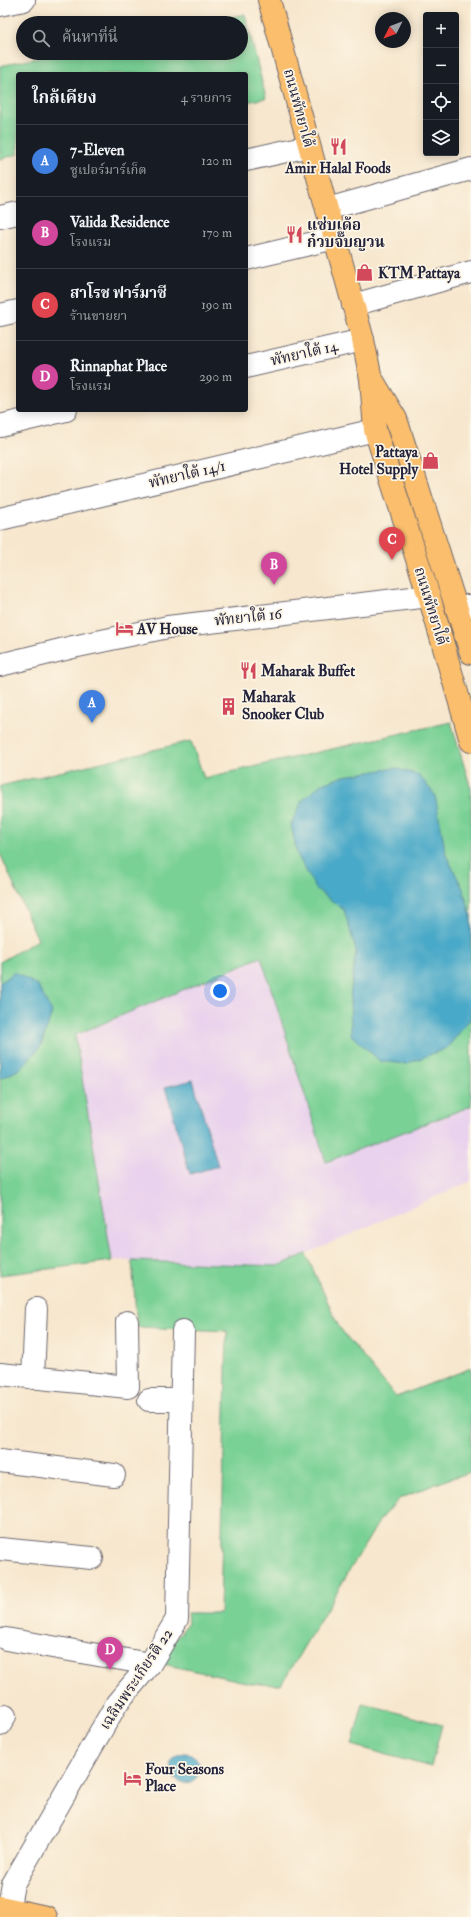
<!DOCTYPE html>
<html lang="th">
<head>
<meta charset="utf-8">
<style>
	body { margin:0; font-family:"IM FELL Double Pica","Noto Serif Thai",serif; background:#20242c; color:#f1f3f6 }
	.controls { position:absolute; right:12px; top:12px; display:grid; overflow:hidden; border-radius:4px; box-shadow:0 2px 10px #0003 }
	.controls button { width:36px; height:36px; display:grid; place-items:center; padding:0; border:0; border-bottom:1px solid #363941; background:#171b24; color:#f1f3f6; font:20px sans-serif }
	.compass { position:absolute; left:375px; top:12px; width:36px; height:36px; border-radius:50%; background:#171b24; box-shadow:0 2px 10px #0003; rotate:228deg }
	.you { position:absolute; left:220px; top:991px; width:14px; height:14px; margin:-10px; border:3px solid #fff; border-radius:50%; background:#1a73e8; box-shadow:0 0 0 6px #1a73e833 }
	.badge { display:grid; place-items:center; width:26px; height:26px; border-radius:50%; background:#d1495b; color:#fff; font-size:13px; font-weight:700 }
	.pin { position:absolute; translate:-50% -33px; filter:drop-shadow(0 1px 2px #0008) }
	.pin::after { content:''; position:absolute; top:21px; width:14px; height:12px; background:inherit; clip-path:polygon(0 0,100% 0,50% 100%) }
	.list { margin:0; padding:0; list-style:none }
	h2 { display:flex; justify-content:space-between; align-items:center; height:52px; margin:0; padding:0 16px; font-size:17px }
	h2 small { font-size:13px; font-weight:400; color:#9ea1a6 }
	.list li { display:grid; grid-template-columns:26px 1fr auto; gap:12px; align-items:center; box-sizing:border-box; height:72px; padding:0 16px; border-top:1px solid #363941 }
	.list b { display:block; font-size:15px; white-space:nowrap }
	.list p { margin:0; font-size:13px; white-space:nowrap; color:#9ea1a6 }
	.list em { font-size:13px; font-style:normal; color:#9ea1a6 }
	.icon { flex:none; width:22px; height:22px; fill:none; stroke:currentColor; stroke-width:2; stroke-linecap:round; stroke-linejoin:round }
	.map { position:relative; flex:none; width:471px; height:1917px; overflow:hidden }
	.search { position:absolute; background:#171b24; box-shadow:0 2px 10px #0003; left:16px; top:16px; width:232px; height:44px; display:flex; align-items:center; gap:10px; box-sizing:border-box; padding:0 14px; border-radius:22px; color:#9ea1a6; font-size:15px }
	.panel { position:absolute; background:#171b24; box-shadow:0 2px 10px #0003; left:16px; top:72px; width:232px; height:340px; border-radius:4px }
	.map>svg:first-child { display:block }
	.built { fill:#e9d2ed }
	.green { fill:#7ad196; stroke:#4e7a68 }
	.water { fill:#4aa9c8; stroke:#366682 }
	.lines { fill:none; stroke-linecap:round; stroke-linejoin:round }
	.minor-casing { stroke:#6d676e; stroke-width:24 }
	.major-casing { stroke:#6d676e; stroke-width:24 }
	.minor { stroke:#fff; stroke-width:22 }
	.major { stroke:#fabe6d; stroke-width:22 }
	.labels { text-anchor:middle; stroke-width:3.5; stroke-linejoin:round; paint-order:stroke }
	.street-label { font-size:15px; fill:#22223b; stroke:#fcf5e5 }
	.poi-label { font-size:15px; font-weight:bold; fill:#22223b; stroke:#fcf5e5; text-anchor:start }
</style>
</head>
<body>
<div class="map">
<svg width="471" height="1917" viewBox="0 0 471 1917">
	<rect width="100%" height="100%" fill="#fcf5e5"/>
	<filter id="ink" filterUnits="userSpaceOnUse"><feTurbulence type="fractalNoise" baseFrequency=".025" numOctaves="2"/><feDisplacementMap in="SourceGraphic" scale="8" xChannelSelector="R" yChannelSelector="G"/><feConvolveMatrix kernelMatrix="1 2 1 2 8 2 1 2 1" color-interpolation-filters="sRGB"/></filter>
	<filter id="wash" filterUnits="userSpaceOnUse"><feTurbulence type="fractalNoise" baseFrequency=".012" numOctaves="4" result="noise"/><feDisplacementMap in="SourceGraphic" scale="16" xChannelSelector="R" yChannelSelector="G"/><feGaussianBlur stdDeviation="0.9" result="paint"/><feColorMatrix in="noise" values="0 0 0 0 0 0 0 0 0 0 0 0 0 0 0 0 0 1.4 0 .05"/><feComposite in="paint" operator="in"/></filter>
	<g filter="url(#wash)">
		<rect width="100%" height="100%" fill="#f7e7ce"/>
		<path class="built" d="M451,722L471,787V1181L278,1266L112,1260L74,1032L204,778Z"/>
		<path class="green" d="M245,14L266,98L246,102V74H18V154L0,159V66L61,53H241V23H203Z
			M451,722L471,789V1106L326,1162L261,957L75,1035L112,1261L0,1275V962L38,940L0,853V786L191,741L204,778Z
			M306,1254L339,1327L396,1397L471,1368V1472L446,1480L399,1499L381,1518L281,1685L255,1684L158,1663L188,1623L187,1613H220L227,1331L137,1327L132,1261L278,1266Z
			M363,1703L442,1725L431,1767L352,1745Z"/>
		<path class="water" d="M395,768L419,775L435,795L446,855L463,889L471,916V1018L447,1048L406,1064L380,1061L351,1035L350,998L356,950L344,910L316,889L297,854L291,824L302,801L320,785L344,776Z
			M15,972L38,986L52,1012L41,1046L20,1069L0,1079V983Z
			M193,1080L218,1166L190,1174L165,1087Z
			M170 1768a15 15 0 1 1 30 0a15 15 0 1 1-30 0Z"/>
	</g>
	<g filter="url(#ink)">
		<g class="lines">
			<defs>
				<path id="minor" d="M0,5L24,0
					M246,160L309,146
					M327,209L471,169
					M0,217L18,213
					M246,259L335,238
					M353,305L471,272
					M0,315L18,311
					M246,367L363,340
					M0,426L66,410
					M0,519L375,430
					M457,606H471
					M0,665L73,647L168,627L429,596
					M0,1374L128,1387L127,1322
					M33,1378L36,1309
					M149,1400H181
					M0,1461L114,1475
					M0,1549L92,1558
					M6,1639L150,1664
					M0,1725L5,1716
					M7,1917L13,1884L117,1703L150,1664L177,1619L183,1331"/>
				<path id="major" d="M269,0L363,340L371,379L375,430L429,596L471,741
					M373,381L396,419L471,653
					M0,1907L46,1917"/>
			</defs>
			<use href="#minor" class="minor-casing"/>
			<use href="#major" class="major-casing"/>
			<use href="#minor" class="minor"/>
			<use href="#major" class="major"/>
		</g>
	</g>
	<defs>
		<symbol id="restaurant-bare" viewBox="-9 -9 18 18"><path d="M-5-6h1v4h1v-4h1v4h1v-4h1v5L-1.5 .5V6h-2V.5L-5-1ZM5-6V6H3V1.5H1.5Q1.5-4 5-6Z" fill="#d1495b" stroke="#fcf5e5" stroke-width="2.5" paint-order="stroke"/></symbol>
		<symbol id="shop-bare" viewBox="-9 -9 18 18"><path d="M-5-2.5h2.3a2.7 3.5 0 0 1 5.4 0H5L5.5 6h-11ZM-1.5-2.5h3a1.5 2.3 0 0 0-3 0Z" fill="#d1495b" stroke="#fcf5e5" stroke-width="2.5" paint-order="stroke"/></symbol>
		<symbol id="hotel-bare" viewBox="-9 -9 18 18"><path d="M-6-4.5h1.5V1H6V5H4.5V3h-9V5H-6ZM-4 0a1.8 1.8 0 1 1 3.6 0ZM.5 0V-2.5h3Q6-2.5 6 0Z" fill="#d1495b" stroke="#fcf5e5" stroke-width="2.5" paint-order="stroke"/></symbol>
		<symbol id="building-bare" viewBox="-9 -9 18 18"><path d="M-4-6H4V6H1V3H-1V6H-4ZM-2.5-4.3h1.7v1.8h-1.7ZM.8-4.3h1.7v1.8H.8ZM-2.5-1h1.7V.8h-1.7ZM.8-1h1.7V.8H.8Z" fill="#d1495b" stroke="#fcf5e5" stroke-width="2.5" paint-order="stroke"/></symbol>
	</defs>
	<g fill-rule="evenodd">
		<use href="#restaurant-bare" x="326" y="134" width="25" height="25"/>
		<use href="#restaurant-bare" x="282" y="222" width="25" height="25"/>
		<use href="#shop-bare" x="352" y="260" width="25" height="25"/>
		<use href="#shop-bare" x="418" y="448" width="25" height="25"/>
		<use href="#hotel-bare" x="112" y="616" width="25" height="25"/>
		<use href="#restaurant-bare" x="236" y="658" width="25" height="25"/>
		<use href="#building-bare" x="216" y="694" width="25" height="25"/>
		<use href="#hotel-bare" x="120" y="1766" width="25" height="25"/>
	</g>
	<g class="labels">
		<g class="street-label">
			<text transform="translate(299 108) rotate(75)" y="5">ถนนพัทยาใต้</text>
			<text transform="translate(304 353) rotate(-13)" y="5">พัทยาใต้ 14</text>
			<text transform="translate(187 474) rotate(-13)" y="5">พัทยาใต้ 14/1</text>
			<text transform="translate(431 606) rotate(73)" y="5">ถนนพัทยาใต้</text>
			<text transform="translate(248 617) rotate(-6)" y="5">พัทยาใต้ 16</text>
			<text transform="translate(136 1679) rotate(-56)" y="5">เฉลิมพระเกียรติ 22</text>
		</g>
		<g class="poi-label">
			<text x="338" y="173" text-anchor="middle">Amir Halal Foods</text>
			<text x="307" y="230">แซ่บเด้อ<tspan x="307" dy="17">ก๋วบจั๊บญวน</tspan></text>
			<text x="378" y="278">KTM Pattaya</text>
			<text x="418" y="457" text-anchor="end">Pattaya<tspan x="418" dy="17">Hotel Supply</tspan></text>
			<text x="137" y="634">AV House</text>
			<text x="261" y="676">Maharak Buffet</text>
			<text x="242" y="702">Maharak<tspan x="242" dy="17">Snooker Club</tspan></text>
			<text x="145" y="1774">Four Seasons<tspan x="145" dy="17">Place</tspan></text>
		</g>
	</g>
</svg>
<div class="controls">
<button>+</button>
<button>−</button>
<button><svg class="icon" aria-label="locate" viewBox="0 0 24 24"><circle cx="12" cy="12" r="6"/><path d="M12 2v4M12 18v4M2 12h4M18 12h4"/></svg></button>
<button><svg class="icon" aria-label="layers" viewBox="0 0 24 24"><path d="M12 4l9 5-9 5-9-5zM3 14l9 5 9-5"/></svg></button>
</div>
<svg class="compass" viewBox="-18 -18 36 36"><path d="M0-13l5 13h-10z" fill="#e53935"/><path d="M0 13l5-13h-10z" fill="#9ea1a6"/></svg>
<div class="you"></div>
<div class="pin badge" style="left:92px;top:723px;background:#3f7fe0">A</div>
<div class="pin badge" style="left:274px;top:585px;background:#d1479c">B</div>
<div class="pin badge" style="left:392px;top:560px;background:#e0444e">C</div>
<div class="pin badge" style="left:110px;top:1670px;background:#d1479c">D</div>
<div class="search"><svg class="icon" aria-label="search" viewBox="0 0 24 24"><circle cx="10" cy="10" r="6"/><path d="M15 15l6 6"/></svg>ค้นหาที่นี่</div>
<section class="panel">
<h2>ใกล้เคียง<small>4 รายการ</small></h2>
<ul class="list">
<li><span class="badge" style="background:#3f7fe0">A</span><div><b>7-Eleven</b><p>ซูเปอร์มาร์เก็ต</p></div><em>120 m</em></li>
<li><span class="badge" style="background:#d1479c">B</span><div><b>Valida Residence</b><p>โรงแรม</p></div><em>170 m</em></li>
<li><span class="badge" style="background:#e0444e">C</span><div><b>สาโรช ฟาร์มาซี</b><p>ร้านขายยา</p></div><em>190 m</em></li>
<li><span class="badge" style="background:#d1479c">D</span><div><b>Rinnaphat Place</b><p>โรงแรม</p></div><em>290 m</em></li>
</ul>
</section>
</div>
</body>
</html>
